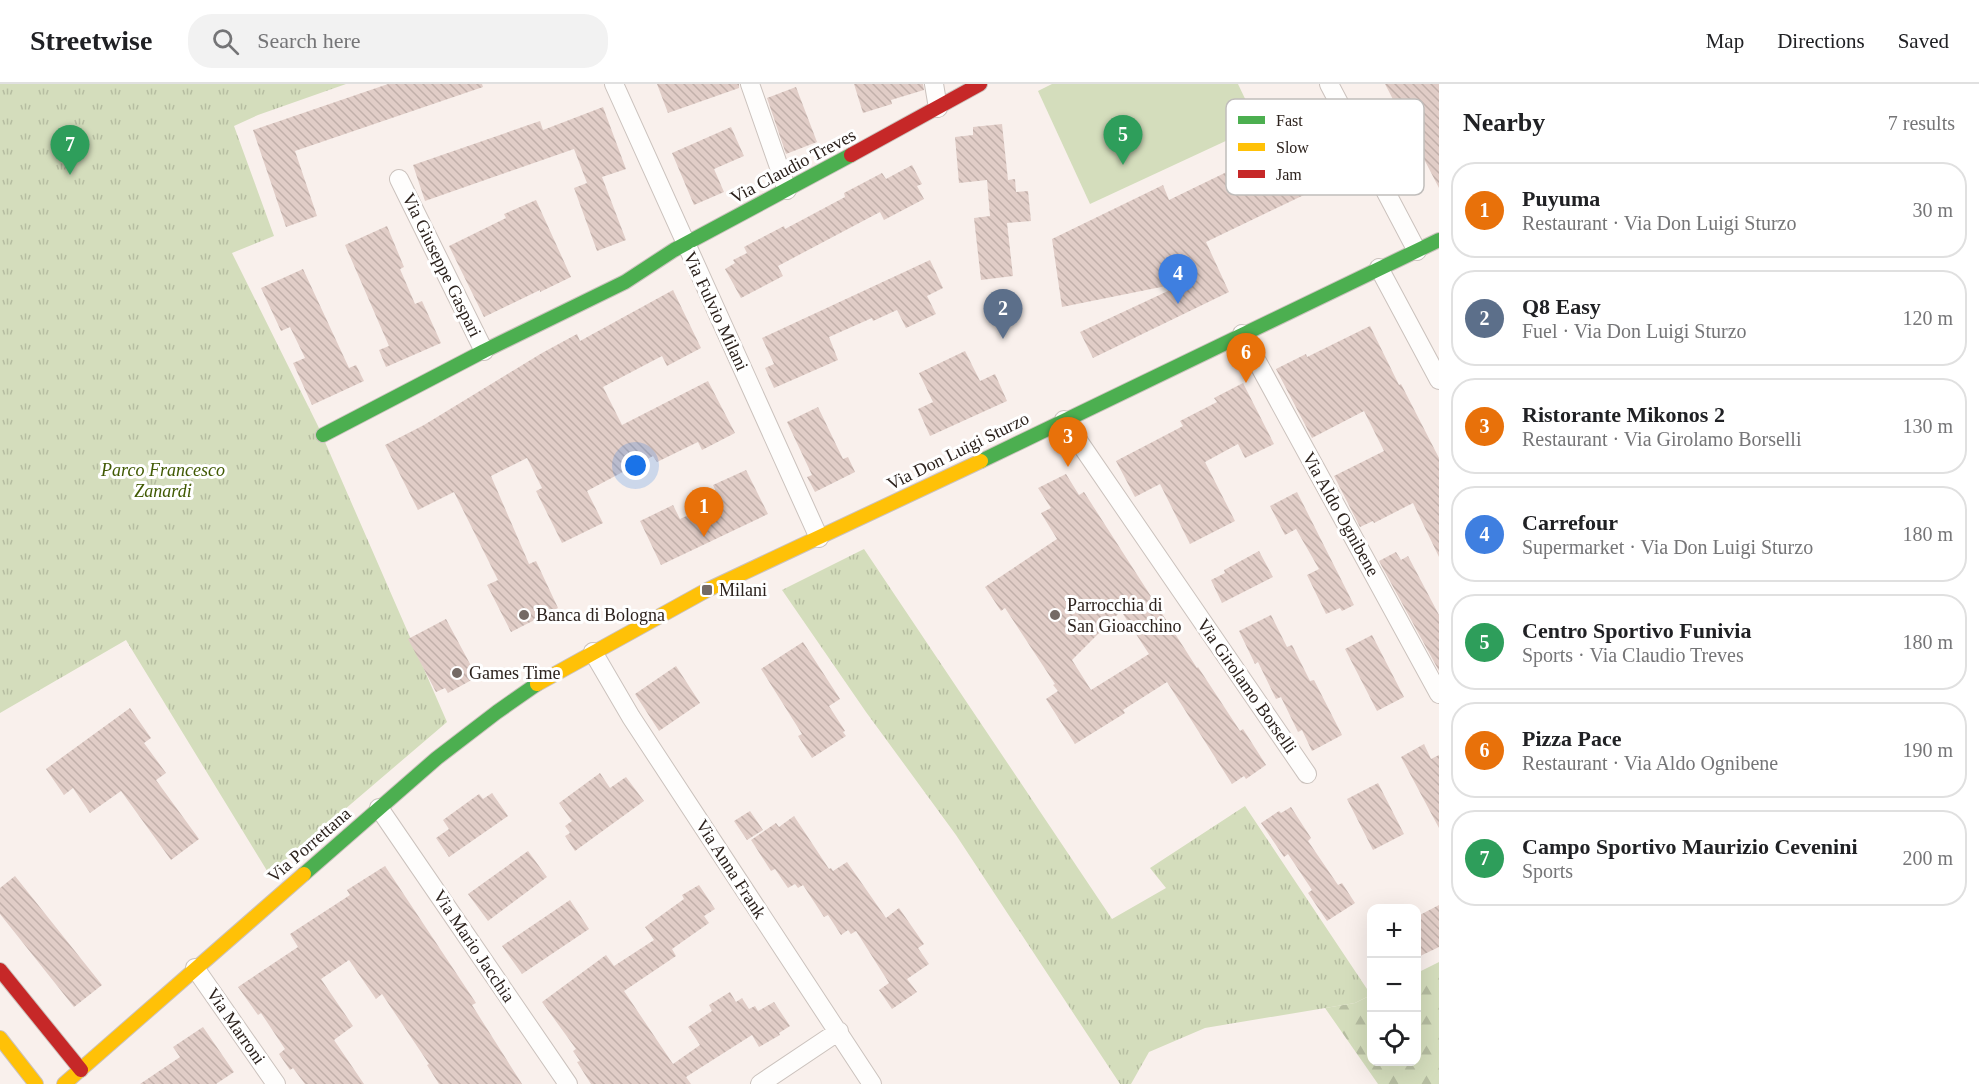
<!DOCTYPE html>
<html lang="en">
<head>
<meta charset="utf-8">
<style>
	body { margin:0; font-family:Georgia,serif; background:#f2f2f2; color:#202124 }
	.controls { position:absolute; right:18px; bottom:18px; display:grid; overflow:hidden; border-radius:12px; box-shadow:0 6px 24px #0002 }
	.controls button { width:54px; height:54px; display:grid; place-items:center; padding:0; border:0; border-bottom:2px solid #e0e0e0; background:#fff; color:#202124; font:30px sans-serif }
	.you { position:absolute; left:636px; top:382px; width:21px; height:21px; margin:-15px; border:4px solid #fff; border-radius:50%; background:#1a73e8; box-shadow:0 0 0 9px #1a73e833 }
	.badge { display:grid; place-items:center; width:39px; height:39px; border-radius:50%; background:#111827; color:#fff; font-size:20px; font-weight:700 }
	.pin { position:absolute; translate:-50% -50px; filter:drop-shadow(0 2px 3px #0008) }
	.pin::after { content:''; position:absolute; top:32px; width:21px; height:18px; background:inherit; clip-path:polygon(0 0,100% 0,50% 100%) }
	.list { margin:0; padding:0; list-style:none }
	h2 { display:flex; justify-content:space-between; align-items:center; height:78px; margin:0; padding:0 24px; font-size:26px }
	h2 small { font-size:20px; font-weight:400; color:#757577 }
	.list li { display:grid; grid-template-columns:39px 1fr auto; gap:18px; align-items:center; box-sizing:border-box; height:96px; margin:0 12px 12px; padding:0 12px; border:2px solid #e0e0e0; border-radius:24px }
	.list b { display:block; font-size:22px; white-space:nowrap }
	.list p { margin:0; font-size:20px; white-space:nowrap; color:#757577 }
	.list em { font-size:20px; font-style:normal; color:#757577 }
	.icon { flex:none; width:33px; height:33px; fill:none; stroke:currentColor; stroke-width:2; stroke-linecap:round; stroke-linejoin:round }
	.map { position:relative; flex:none; width:1439px; height:1000px; overflow:hidden }
	header { display:flex; align-items:center; gap:36px; box-sizing:border-box; height:84px; padding:0 30px; background:#fff; border-bottom:2px solid #e0e0e0 }
	header strong { font-size:28px }
	nav { display:flex; gap:33px; margin-inline-start:auto; font-size:21px }
	.search { width:420px; height:54px; background:#f2f2f2; display:flex; align-items:center; gap:15px; box-sizing:border-box; padding:0 21px; border-radius:24px; color:#757577; font-size:22px }
	main { display:flex }
	aside { flex:1; background:#fff }
	.map>svg:first-child { display:block }
	.grass { fill:#d4ddbc }
	.forest { fill:url(#forest-firs) }
	.park { fill:url(#park-tufts) }
	.building { fill:url(#building-back-hatch); fill-rule:evenodd }
	.lines { fill:none; stroke-linecap:round; stroke-linejoin:round }
	.street-casing { stroke:#cbc2bd; stroke-width:20 }
	.fast-casing { stroke:#cbc2bd; stroke-width:16 }
	.slow-casing { stroke:#cbc2bd; stroke-width:16 }
	.jam-casing { stroke:#cbc2bd; stroke-width:16 }
	.street { stroke:#fefdfc; stroke-width:18 }
	.fast { stroke:#4caf50; stroke-width:14 }
	.slow { stroke:#ffc107; stroke-width:14 }
	.jam { stroke:#c62828; stroke-width:14 }
	.poi-dot { fill:#746a65; stroke:#fff; stroke-width:2 }
	.labels { text-anchor:middle; stroke-width:6; stroke-linejoin:round; paint-order:stroke }
	.street-label { font-size:18px; fill:#2c221d; stroke:#fff }
	.park-label { font-size:18px; font-style:italic; fill:#415a04; stroke:#fff }
	.poi-label { font-size:18px; fill:#2c221d; stroke:#fff; text-anchor:start }
	.key { fill:#fff; stroke:#c0bdbb; stroke-width:1.5 }
	.key-label { font-size:16px; fill:#2c221d }
</style>
</head>
<body>
<header>
<strong>Streetwise</strong>
<div class="search"><svg class="icon" aria-label="search" viewBox="0 0 24 24"><circle cx="10" cy="10" r="6"/><path d="M15 15l6 6"/></svg>Search here</div>
<nav><a>Map</a><a>Directions</a><a>Saved</a></nav>
</header>
<main>
<div class="map">
<svg width="1439" height="1000" viewBox="0 0 1439 1000">
	<defs>
		<pattern id="forest-firs" width="22" height="20" patternUnits="userSpaceOnUse" patternTransform="scale(1.5)"><rect width="22" height="20" fill="#d4ddbc"/><path d="M5 1l3.5 6h-7zM16 11l3.5 6h-7z" fill="#b6bda1"/></pattern>
		<pattern id="park-tufts" width="24" height="20" patternUnits="userSpaceOnUse" patternTransform="scale(1.5)"><rect width="24" height="20" fill="#d4ddbc"/><path d="M3 7l-1-3M5 7V3M7 7l1-3M15 17l-1-3M17 17v-4M19 17l1-3" fill="none" stroke="#b6bda1"/></pattern>
		<pattern id="building-back-hatch" width="6" height="6" patternUnits="userSpaceOnUse" patternTransform="scale(1.5)"><rect width="6" height="6" fill="#e1cdc7"/><path d="M-1 5l2 2M0 0l6 6M5-1l2 2" fill="none" stroke="#c1b0aa"/></pattern>
	</defs>
	<rect width="100%" height="100%" fill="#f9f0ec"/>
	<path class="grass" d="M1052,0H1238L1258,42L1090,120L1038,7Z"/>
	<path class="forest" d="M1439,878V1000H1378L1325,924L1355,919L1371,911L1372,978H1416L1417,889Z"/>
	<path class="park" d="M0,0H346L258,31L234,42L274,152L232,169L318,342L447,638L269,790L126,556L0,629Z
		M864,465L1112,835L1166,804L1150,784L1245,722L1371,911L1355,919L1205,944L1149,968L1131,1000H1120L956,751L866,628L782,506Z"/>
	<path class="building" d="M388,0H482L483,3L295,67L317,132L286,143L253,46Z
		M657,0H739V4L668,29Z
		M854,0H923L924,6L891,16L892,20L863,29Z
		M1385,0H1439V104Z
		M796,3L817,58L786,70L767,14Z
		M603,23L626,85L602,93L626,156L597,167L574,104L587,99L574,65L425,117L413,81L540,37L543,46Z
		M1002,40L1008,96L1015,95L1016,108L1028,107L1031,137L1007,139L1013,192L981,196L974,134L990,132L987,96L959,99L955,53L973,51V43Z
		M731,43L744,72L714,85L724,108L694,121L672,69Z
		M1305,50L1329,99L1206,158L1229,208L1093,274L1080,248L1168,207L1166,202L1062,223L1052,155L1163,101L1169,116Z
		M912,81L922,100L917,102L924,115L884,136L880,128L778,182L783,192L741,214L725,185L735,179L733,176L747,169L744,163L784,142L785,145L845,113L844,109L882,89L886,95Z
		M536,116L571,193L540,208V206L484,233L449,162L506,134L504,130Z
		M387,142L404,183L400,185L415,220L422,217L441,259L386,283L379,266L389,262L345,161Z
		M930,176L943,204L927,212L936,230L906,244L897,226L873,237L872,234L829,253L838,276L774,304L765,284L774,280L762,254Z
		M303,185L349,284L356,281L364,297L312,321L293,279L305,274L290,243L281,247L261,204Z
		M673,206L701,264L667,282L662,272L603,303L622,341L708,297L735,349L702,366L698,358L657,378L653,372L587,407L603,439L562,459L536,407L542,404L527,374L491,392L529,480L536,477L558,524L511,548L487,501L498,496L454,408L418,426L385,361L424,341L542,269L577,250L580,257Z
		M1370,242L1399,301L1401,300L1439,374V473L1413,419L1374,439L1373,437L1360,443L1334,392L1384,367L1364,327L1312,354L1276,285L1306,270L1307,273Z
		M965,267L980,297L995,290L1007,317L930,352L918,325L933,318L919,289Z
		M1243,299L1274,360L1245,374L1238,360L1205,378L1235,437L1190,460L1160,400L1135,413L1116,377L1183,342L1180,337L1217,318L1214,314Z
		M818,323L843,375L848,373L855,388L815,408L807,393L812,391L787,338Z
		M746,386L768,430L661,481L640,437L673,421L680,435L720,416L713,401Z
		M1066,390L1079,411L1084,408L1197,584L1198,583L1240,647L1243,645L1266,681L1246,695L1244,692L1232,700L1167,598L1123,626L1125,629L1075,660L1046,615L1058,607L1053,601L1055,600L1005,524L1001,527L985,503L1057,455L1041,429L1051,424L1038,404ZM1121,527L1149,570L1091,606L1072,576Z
		M1297,408L1354,521L1342,527L1340,524L1326,530L1307,491L1319,485L1296,445L1285,451L1270,422Z
		M1259,467L1273,493L1222,519L1211,496L1225,489L1224,486Z
		M1396,468L1401,476L1408,472L1439,531V587L1379,477Z
		M1271,531L1287,563L1292,561L1310,597L1314,596L1342,651L1312,667L1302,646L1298,648L1281,613L1276,615L1258,578L1255,580L1239,547Z
		M446,535L477,593L448,609L445,604L436,608L408,555Z
		M1372,551L1404,613L1377,627L1345,565Z
		M803,558L840,615L829,622L845,647L843,648L846,652L812,674L798,652L802,650L761,585Z
		M676,582L700,619L659,647L635,610Z
		M130,624L151,654L144,659L166,689L156,696L199,755L171,776L121,707L90,729L73,704L64,711L46,685Z
		M1424,660L1431,675L1439,671V744L1401,673Z
		M600,689L610,704L626,693L644,717L575,767L565,752L570,749L565,742L572,737L559,719Z
		M1378,699L1404,750L1373,766L1347,715Z
		M492,709L508,732L449,773L436,754L449,745L443,736L479,710L483,715Z
		M1291,723L1311,754L1308,757L1338,801L1342,799L1355,819L1327,837L1308,809L1312,806L1288,770L1284,773L1261,739L1279,727L1281,729Z
		M750,727L763,746L747,756L734,737Z
		M794,732L829,785L831,784L833,787L847,778L886,834L899,824L924,860L918,864L929,880L907,895L917,908L892,925L879,906L889,899L856,847L851,850L848,846L841,851L828,831L824,833L803,801L798,804L795,800L788,804L775,785L771,787L751,756L776,739L779,743Z
		M528,767L547,793L488,837L468,810Z
		M385,782L476,919L472,921L522,1000H439L427,981L429,980L382,910L376,915L349,876L321,895L353,942L334,956L364,1000H305L293,984L290,986L279,970L285,965L261,929L258,931L238,903L298,863L290,850L350,811L347,806Z
		M15,792L102,901L74,923L0,830V804Z
		M699,801L715,825L704,832L709,839L672,865L676,872L624,907L673,980L700,961L688,943L712,927L709,921L730,908L736,918L742,914L749,925L755,922L758,927L774,918L790,942L779,949L780,951L759,963L752,951L686,993L691,1000H591L577,978L580,977L573,967L576,965L542,918L606,871L614,882L654,856L645,843L684,815L682,811Z
		M570,816L589,845L522,890L502,862Z
		M1439,821V863L1416,874V833Z
		M203,943L234,988L216,1000H140L180,973L173,963Z"/>
	<g class="lines">
		<defs>
			<path id="street" d="M614,0L819,454
				M750,0L787,106
				M934,0L938,24
				M1329,0L1417,167
				M399,95L484,267
				M1379,184L1439,296
				M1242,250L1439,610
				M1064,336L1307,690
				M593,568L631,633L872,1000
				M379,724L568,1000
				M195,884L276,1000
				M760,1000L839,947"/>
			<path id="fast" d="M323,351L484,267L625,198L674,166L851,71
				M981,377L1439,156
				M304,790L437,674L497,628L537,600"/>
			<path id="slow" d="M537,600L707,506L981,377
				M0,954L36,1000
				M64,1000L304,790"/>
			<path id="jam" d="M851,71L980,0
				M0,886L81,986"/>
		</defs>
		<use href="#street" class="street-casing"/>
		<use href="#fast" class="fast-casing"/>
		<use href="#slow" class="slow-casing"/>
		<use href="#jam" class="jam-casing"/>
		<use href="#street" class="street"/>
		<use href="#fast" class="fast"/>
		<use href="#slow" class="slow"/>
		<use href="#jam" class="jam"/>
	</g>
	<g class="poi-dot">
		<rect x="701" y="500" width="12" height="12" rx="3"/>
		<circle cx="524" cy="531" r="6"/>
		<circle cx="1055" cy="531" r="6"/>
		<circle cx="457" cy="589" r="6"/>
	</g>
	<g class="labels">
		<g class="street-label">
			<text transform="translate(793 82) rotate(-28)" y="6">Via Claudio Treves</text>
			<text transform="translate(442 181) rotate(64)" y="6">Via Giuseppe Gaspari</text>
			<text transform="translate(716 227) rotate(65)" y="6">Via Fulvio Milani</text>
			<text transform="translate(958 367) rotate(-26)" y="6">Via Don Luigi Sturzo</text>
			<text transform="translate(1341 430) rotate(61)" y="6">Via Aldo Ognibene</text>
			<text transform="translate(1247 602) rotate(55)" y="6">Via Girolamo Borselli</text>
			<text transform="translate(309 761) rotate(-41)" y="6">Via Porrettana</text>
			<text transform="translate(731 785) rotate(57)" y="6">Via Anna Frank</text>
			<text transform="translate(474 862) rotate(56)" y="6">Via Mario Jacchia</text>
			<text transform="translate(236 942) rotate(55)" y="6">Via Marroni</text>
		</g>
		<g class="park-label">
			<text x="163" y="392">Parco Francesco<tspan x="163" dy="21">Zanardi</tspan></text>
		</g>
		<g class="poi-label">
			<text x="719" y="512">Milani</text>
			<text x="1067" y="527">Parrocchia di<tspan x="1067" dy="21">San Gioacchino</tspan></text>
			<text x="536" y="537">Banca di Bologna</text>
			<text x="469" y="595">Games Time</text>
		</g>
	</g>
	<rect x="1226" y="15" width="198" height="96" rx="9" class="key"/>
	<rect x="1238" y="32" width="27" height="8" fill="#4caf50"/>
	<rect x="1238" y="59" width="27" height="8" fill="#ffc107"/>
	<rect x="1238" y="86" width="27" height="8" fill="#c62828"/>
	<g class="key-label">
		<text x="1276" y="42">Fast</text>
		<text x="1276" y="69">Slow</text>
		<text x="1276" y="96">Jam</text>
	</g>
</svg>
<div class="controls">
<button>+</button>
<button>−</button>
<button><svg class="icon" aria-label="locate" viewBox="0 0 24 24"><circle cx="12" cy="12" r="6"/><path d="M12 2v4M12 18v4M2 12h4M18 12h4"/></svg></button>
</div>
<div class="you"></div>
<div class="pin badge" style="left:704px;top:453px;background:#e8710a">1</div>
<div class="pin badge" style="left:1003px;top:255px;background:#5c6f8a">2</div>
<div class="pin badge" style="left:1068px;top:383px;background:#e8710a">3</div>
<div class="pin badge" style="left:1178px;top:220px;background:#3f7fe0">4</div>
<div class="pin badge" style="left:1123px;top:81px;background:#2e9e5b">5</div>
<div class="pin badge" style="left:1246px;top:299px;background:#e8710a">6</div>
<div class="pin badge" style="left:70px;top:91px;background:#2e9e5b">7</div>
</div>
<aside>
<h2>Nearby<small>7 results</small></h2>
<ul class="list">
<li><span class="badge" style="background:#e8710a">1</span><div><b>Puyuma</b><p>Restaurant · Via Don Luigi Sturzo</p></div><em>30 m</em></li>
<li><span class="badge" style="background:#5c6f8a">2</span><div><b>Q8 Easy</b><p>Fuel · Via Don Luigi Sturzo</p></div><em>120 m</em></li>
<li><span class="badge" style="background:#e8710a">3</span><div><b>Ristorante Mikonos 2</b><p>Restaurant · Via Girolamo Borselli</p></div><em>130 m</em></li>
<li><span class="badge" style="background:#3f7fe0">4</span><div><b>Carrefour</b><p>Supermarket · Via Don Luigi Sturzo</p></div><em>180 m</em></li>
<li><span class="badge" style="background:#2e9e5b">5</span><div><b>Centro Sportivo Funivia</b><p>Sports · Via Claudio Treves</p></div><em>180 m</em></li>
<li><span class="badge" style="background:#e8710a">6</span><div><b>Pizza Pace</b><p>Restaurant · Via Aldo Ognibene</p></div><em>190 m</em></li>
<li><span class="badge" style="background:#2e9e5b">7</span><div><b>Campo Sportivo Maurizio Cevenini</b><p>Sports</p></div><em>200 m</em></li>
</ul>
</aside>
</main>
</body>
</html>
